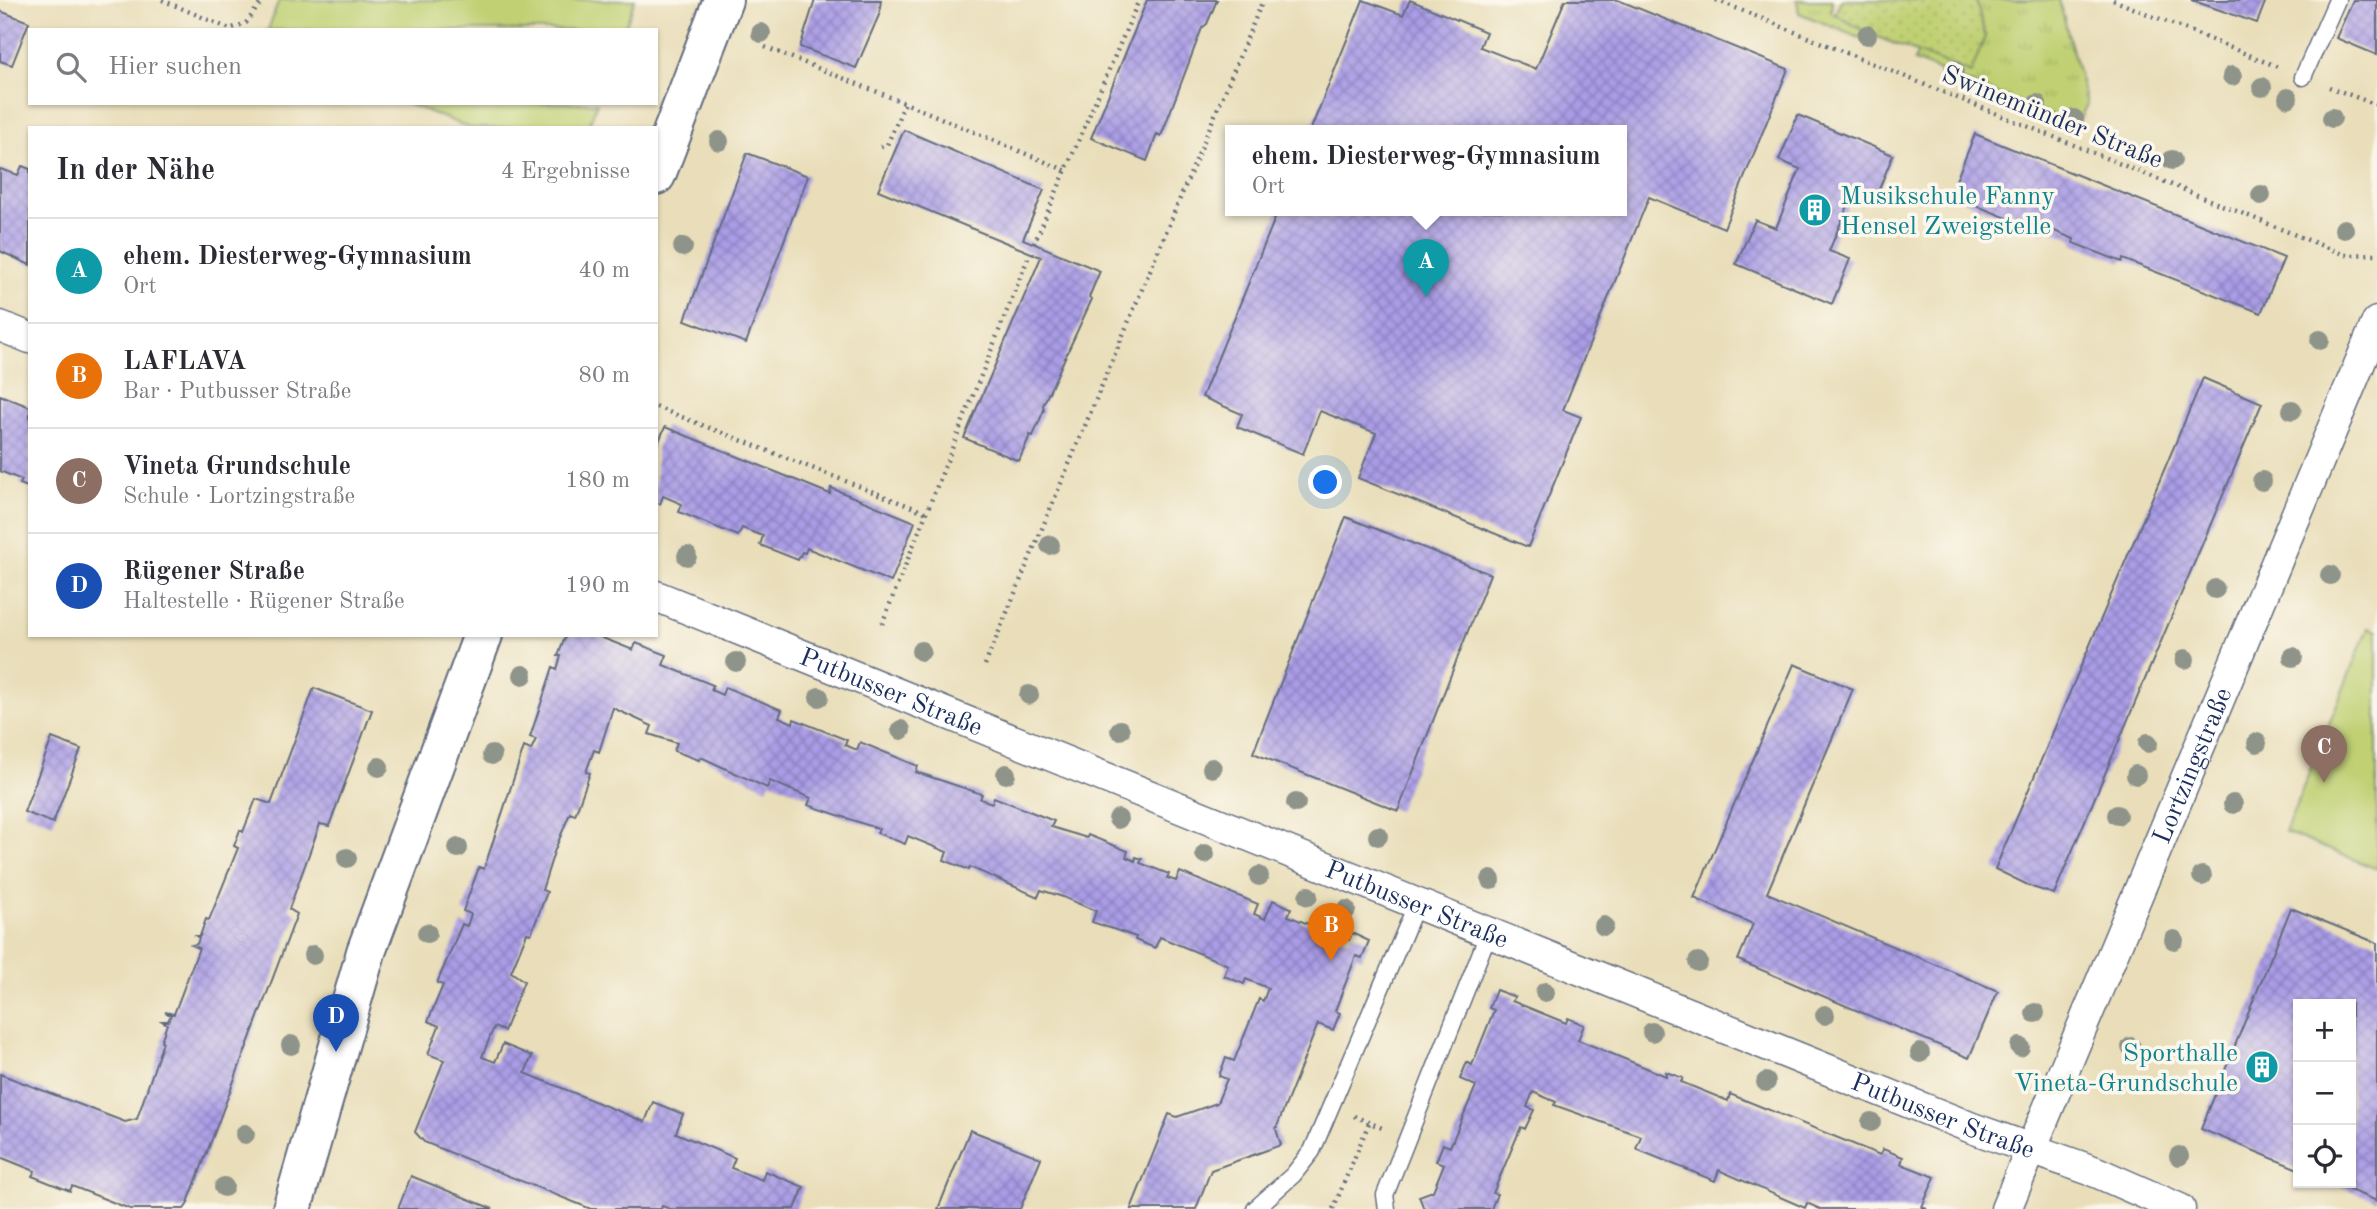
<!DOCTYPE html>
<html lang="de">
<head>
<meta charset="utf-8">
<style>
	body { margin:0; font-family:"Old Standard TT",serif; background:#f2f2f3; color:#2b2b33 }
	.controls { position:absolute; right:21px; bottom:21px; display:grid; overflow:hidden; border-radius:0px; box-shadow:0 2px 5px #0004 }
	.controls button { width:63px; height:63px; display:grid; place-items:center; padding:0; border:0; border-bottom:2px solid #e1e1e2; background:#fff; color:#2b2b33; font:35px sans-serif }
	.you { position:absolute; left:1326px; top:483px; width:24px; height:24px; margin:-18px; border:5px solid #fff; border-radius:50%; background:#1a73e8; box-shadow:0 0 0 10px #1a73e833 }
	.badge { display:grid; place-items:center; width:46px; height:46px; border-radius:50%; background:#0b8043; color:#fff; font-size:23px; font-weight:700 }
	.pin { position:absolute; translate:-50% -58px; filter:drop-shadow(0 2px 4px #0008) }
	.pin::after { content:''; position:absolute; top:37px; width:24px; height:21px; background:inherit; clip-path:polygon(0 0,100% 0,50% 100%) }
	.popup { position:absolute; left:1225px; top:125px; width:402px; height:91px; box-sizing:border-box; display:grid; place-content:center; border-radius:0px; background:#fff; filter:drop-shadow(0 2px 5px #0005); font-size:23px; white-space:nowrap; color:#7c7c81 }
	.popup b { font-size:26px; color:#2b2b33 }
	.popup::after { content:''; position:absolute; left:50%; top:100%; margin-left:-14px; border:14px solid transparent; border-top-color:#fff }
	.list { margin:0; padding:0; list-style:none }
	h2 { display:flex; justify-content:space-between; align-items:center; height:91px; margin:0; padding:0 28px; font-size:30px }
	h2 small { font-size:23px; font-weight:400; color:#7c7c81 }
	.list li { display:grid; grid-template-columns:46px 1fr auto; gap:21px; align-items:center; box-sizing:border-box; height:105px; padding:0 28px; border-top:2px solid #e1e1e2 }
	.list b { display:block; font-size:26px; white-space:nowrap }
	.list p { margin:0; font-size:23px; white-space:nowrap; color:#7c7c81 }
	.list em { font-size:23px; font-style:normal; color:#7c7c81 }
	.icon { flex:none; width:38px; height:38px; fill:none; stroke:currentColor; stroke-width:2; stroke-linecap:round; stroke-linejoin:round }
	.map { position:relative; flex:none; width:2377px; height:1209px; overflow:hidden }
	.search { position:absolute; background:#fff; box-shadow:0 2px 5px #0004; left:28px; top:28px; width:630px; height:77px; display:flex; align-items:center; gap:18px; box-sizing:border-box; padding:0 24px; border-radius:0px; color:#7c7c81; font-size:26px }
	.panel { position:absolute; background:#fff; box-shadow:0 2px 5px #0004; left:28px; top:126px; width:630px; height:511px; border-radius:0px }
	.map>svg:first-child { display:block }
	.grass { fill:url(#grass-tufts); stroke:#6e8068; stroke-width:2 }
	.park { fill:url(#park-dots); stroke:#6e8068; stroke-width:2 }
	.pitch { fill:#c0d072; stroke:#6e8068; stroke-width:2 }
	.building { fill:url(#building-cross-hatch) }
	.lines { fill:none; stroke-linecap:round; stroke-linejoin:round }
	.service-casing { stroke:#636c7e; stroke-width:19 }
	.minor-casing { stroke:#636c7e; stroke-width:33 }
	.tertiary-casing { stroke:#636c7e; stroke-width:42 }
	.path { stroke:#636c7e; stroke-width:4.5; stroke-dasharray:2 5; stroke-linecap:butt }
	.service { stroke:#fff; stroke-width:16 }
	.minor { stroke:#fff; stroke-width:30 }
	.tertiary { stroke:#fff; stroke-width:38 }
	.tree { fill:#8e948a }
	.labels { text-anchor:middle; stroke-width:7; stroke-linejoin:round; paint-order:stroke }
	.street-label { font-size:26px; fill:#1b2f5e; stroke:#fbf7ec }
	.culture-label { font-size:26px; fill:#0d838f; stroke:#fbf7ec; text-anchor:start }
</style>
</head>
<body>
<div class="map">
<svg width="2377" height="1209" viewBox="0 0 2377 1209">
	<defs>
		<pattern id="grass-tufts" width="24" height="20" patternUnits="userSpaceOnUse" patternTransform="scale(1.75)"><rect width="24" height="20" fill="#c0d072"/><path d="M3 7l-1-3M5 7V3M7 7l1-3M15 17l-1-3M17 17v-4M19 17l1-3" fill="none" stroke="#a4b365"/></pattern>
		<pattern id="park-dots" width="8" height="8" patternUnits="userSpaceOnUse" patternTransform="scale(1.75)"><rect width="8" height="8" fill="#c0d072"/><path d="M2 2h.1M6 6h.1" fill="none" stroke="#a4b365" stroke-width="1.8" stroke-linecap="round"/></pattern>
		<pattern id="building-cross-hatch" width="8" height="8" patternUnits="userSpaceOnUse" patternTransform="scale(1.75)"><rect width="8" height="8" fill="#aa9ce6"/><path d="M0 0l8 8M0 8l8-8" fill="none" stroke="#8a80be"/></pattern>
	</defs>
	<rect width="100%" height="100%" fill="#fbf7ec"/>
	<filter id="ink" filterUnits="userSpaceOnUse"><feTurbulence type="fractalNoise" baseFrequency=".0143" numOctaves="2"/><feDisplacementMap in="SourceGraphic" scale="14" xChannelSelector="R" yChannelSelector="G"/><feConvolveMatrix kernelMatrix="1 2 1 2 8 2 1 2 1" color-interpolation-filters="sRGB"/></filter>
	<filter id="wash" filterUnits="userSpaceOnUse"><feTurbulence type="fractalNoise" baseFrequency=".00686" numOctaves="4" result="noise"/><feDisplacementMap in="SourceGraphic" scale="28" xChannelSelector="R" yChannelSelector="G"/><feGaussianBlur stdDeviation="1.57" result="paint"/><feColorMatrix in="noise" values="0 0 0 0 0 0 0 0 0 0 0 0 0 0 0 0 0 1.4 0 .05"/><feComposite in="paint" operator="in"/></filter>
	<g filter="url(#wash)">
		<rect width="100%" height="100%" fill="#e9deb9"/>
		<path class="grass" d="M1797,0H1832L1831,12L1872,35L1869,42L1799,13Z
			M1976,0H2059L2087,104L2077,125L1914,61L1918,52L1971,72L1985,36Z"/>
		<path class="park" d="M1841,0H1976L1985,36L1971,73L1872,35L1835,14Z"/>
		<path class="pitch" d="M279,0H635L624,30H268Z
			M406,103H597L588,128H470Z
			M2368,628L2377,631V869L2285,832Z"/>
		<g id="blocks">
			<path class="building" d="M815,0H881L879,15L856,68L800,47Z
				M1147,0H1217L1207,24L1202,28L1161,136L1157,134L1147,161L1091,138Z
				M1363,0L1403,15L1410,0L1486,32L1480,47L1536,69L1565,0H1618L1788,69L1724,228L1649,197L1563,410L1581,417L1528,547L1358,478L1376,433L1320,411L1303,454L1237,427L1242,414L1202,397L1278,211H1622V131H1310Z
				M2191,0H2266L2257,23Z
				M2353,0H2377V55L2336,38Z
				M0,11L29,22L12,65L0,61Z
				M1798,115L1893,155L1875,199L1854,191L1829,251L1850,259L1832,304L1736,264L1755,220L1776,228L1800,169L1779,160Z
				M904,130L1044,190L1023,239L1100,271L1089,297L1092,299L1043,405L1044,410L1033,436L1030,435L1019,461L964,438L1041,257L878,190Z
				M1975,134L2284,258L2261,313L2123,259L2122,262L2073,243L2074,239L2047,228L2044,233L1950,195Z
				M747,153L808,176L746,343L685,320Z
				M22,166L30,169V265L0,251V169L18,175Z
				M2203,378L2262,403L2054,894L2032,887L1995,869Z
				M0,395L30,407V488L20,484L22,480L0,471Z
				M665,427L830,494L831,488L915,522L891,582L807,548L805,553L802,552L798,560L760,545L763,536L742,528L738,536L679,512L682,504L663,496L660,504L656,503V448Z
				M1346,517L1490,574L1398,811L1253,753Z
				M566,635H595L633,650L636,643L667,655L663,665L713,685L711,690L722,695L725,687L782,710L779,717L793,723L794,719L847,740L845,745L857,750L860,742L918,766L916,772L982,794L980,799L992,803L994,797L1054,821L1051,827L1087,838L1088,835L1128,851L1126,857L1135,861L1136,857L1142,859L1140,863L1169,874L1167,878L1176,881L1180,872L1258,904L1254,914L1265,919L1273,900L1291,908L1288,916L1349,940L1352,933L1369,941L1362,958L1356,956L1335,1011L1340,1013L1333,1030L1318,1024L1276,1129L1281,1145L1211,1170L1196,1209H1131L1169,1114L1177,1117L1217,1103L1227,1079L1219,1076L1226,1058L1234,1061L1259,999L1263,1001L1268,988L1246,979L1244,984L1224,976L1228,965L1160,937L1155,948L1135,940L1136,937L1092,922L1096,911L1063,897L1041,890L1038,897L970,867L969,870L944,860L947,852L908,836L905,844L877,833L879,829L808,805L811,798L770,781L767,788L701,757L699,760L674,751L677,743L649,734L652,726L613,708L599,752L594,750L586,772L590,773L575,815L570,813L554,852L542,890L547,892L531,934L527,933L511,972L524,981L504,1031L494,1027L482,1057L495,1062L503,1044L532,1056L525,1073L645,1122L653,1102L683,1114L676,1133L735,1158L731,1168L762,1180L765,1171L804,1187L795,1209H670L662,1206L661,1209H591L424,1142L415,1132L444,1060L428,1054L439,1026L428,1021L443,985L437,983L462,924L467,926L471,914L463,911L479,867L484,869L524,747L531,750L536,739L530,737L553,667L557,669L561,656H558Z
				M1794,664L1853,689L1767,893L1998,991L1969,1058L1738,960L1753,924L1694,898Z
				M314,688L372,710L329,826L320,824L289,909L297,914L187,1205L184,1209H130L72,1186L70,1191L32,1176L35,1171L0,1157V1074L125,1122L137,1119L163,1042L161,1041L167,1024L162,1021H168L171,1015L165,1012L174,1014L199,948L192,945L197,944L199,938L196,936H200L206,919L209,920L238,848L234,846L240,830L243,832L256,799L271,804Z
				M52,738L81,749L53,823L24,812Z
				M2291,908L2377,943V1201L2332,1183H2351V1004H2298V1169L2201,1129Z
				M1496,990L1515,997L1512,1001L1566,1023L1568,1018L1584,1025L1578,1040L1666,1076V1072L1683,1078L1681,1082L1728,1101L1730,1094L1880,1155L1883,1149L1903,1157L1901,1164L1935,1177L1922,1207L1927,1209H1820L1807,1203L1805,1208L1719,1170L1715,1181L1636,1149L1641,1136L1554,1105L1556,1102L1533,1092L1527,1107L1534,1110L1525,1129L1521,1127L1493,1193L1497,1194L1491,1209H1424L1419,1196L1433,1191L1444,1164L1436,1161L1443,1144L1450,1147L1476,1086L1460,1079L1467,1062L1472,1065L1494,1010L1489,1008Z
				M970,1130L1041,1158L1020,1209H938Z
				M411,1176L493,1209H398Z"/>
		</g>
	</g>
	<g filter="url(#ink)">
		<use href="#blocks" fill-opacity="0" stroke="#636c7e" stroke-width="2"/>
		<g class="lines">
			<defs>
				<path id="service" d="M2303,77L2337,0
					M1255,1209L1293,1175L1312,1151L1417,903
					M1387,1209L1385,1195L1489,932"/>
				<g id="minor">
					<path d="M0,326L30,338"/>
					<path id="s1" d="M656,596L1972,1128L2096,1172L2180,1209"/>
					<path id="s2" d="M2006,1209L2377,322"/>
				</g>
				<path id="tertiary" d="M656,175L723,0
					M292,1209L366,952L483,635"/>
			</defs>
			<use href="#service" class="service-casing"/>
			<use href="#minor" class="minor-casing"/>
			<use href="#tertiary" class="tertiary-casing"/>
			<path class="path" d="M162,0L230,29L246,23L263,0
				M1716,0L2345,255L2377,254
				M2113,0L2278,67
				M765,47L905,103
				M2329,87L2377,105
				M881,147L887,145L905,103L1067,171
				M1034,244L1139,0
				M656,407L927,513
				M882,624L1030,253
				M985,665L1263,0
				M1354,1116L1382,1128
				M1333,1209L1369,1123"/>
			<use href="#service" class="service"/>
			<use href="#minor" class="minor"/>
			<use href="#tertiary" class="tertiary"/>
		</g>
		<g class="tree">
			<circle cx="761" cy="33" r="10"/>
			<circle cx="1867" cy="35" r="10"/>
			<circle cx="1954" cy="70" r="10"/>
			<circle cx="2232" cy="76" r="10"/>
			<circle cx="2262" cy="87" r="10"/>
			<circle cx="2288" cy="98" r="10"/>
			<circle cx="2037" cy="104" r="10"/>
			<circle cx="2332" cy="118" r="10"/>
			<circle cx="2074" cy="119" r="10"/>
			<circle cx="719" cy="141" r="10"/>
			<circle cx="2172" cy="160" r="10"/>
			<circle cx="2261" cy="195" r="10"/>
			<circle cx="2344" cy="229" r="10"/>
			<circle cx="683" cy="247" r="10"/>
			<circle cx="2320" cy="340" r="10"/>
			<circle cx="2292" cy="410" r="10"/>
			<circle cx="2262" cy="481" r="10"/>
			<circle cx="1050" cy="545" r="10"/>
			<circle cx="687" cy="556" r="10"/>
			<circle cx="2330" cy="575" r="10"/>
			<circle cx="2215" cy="589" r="10"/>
			<circle cx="921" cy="651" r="10"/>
			<circle cx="2293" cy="657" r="10"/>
			<circle cx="2185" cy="659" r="10"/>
			<circle cx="736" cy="662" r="10"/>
			<circle cx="523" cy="675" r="10"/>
			<circle cx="1029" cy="695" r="10"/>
			<circle cx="819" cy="697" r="10"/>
			<circle cx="901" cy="730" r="10"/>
			<circle cx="1120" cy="730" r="10"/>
			<circle cx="2148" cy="743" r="10"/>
			<circle cx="2257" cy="743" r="10"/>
			<circle cx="492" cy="755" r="10"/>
			<circle cx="379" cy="767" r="10"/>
			<circle cx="1212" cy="768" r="10"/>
			<circle cx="1006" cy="774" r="10"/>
			<circle cx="2136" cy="775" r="10"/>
			<circle cx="1296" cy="803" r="10"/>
			<circle cx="2233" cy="804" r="10"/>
			<circle cx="2117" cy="815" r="10"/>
			<circle cx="1118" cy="819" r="10"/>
			<circle cx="1378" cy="836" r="10"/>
			<circle cx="458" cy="848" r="10"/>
			<circle cx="1205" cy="854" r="10"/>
			<circle cx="347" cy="858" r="10"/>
			<circle cx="1259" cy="876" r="10"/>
			<circle cx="2202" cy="876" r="10"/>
			<circle cx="1491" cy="880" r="10"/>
			<circle cx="1308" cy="896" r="10"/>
			<circle cx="1346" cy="910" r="10"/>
			<circle cx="1604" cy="926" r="10"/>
			<circle cx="427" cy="933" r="10"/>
			<circle cx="2174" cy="940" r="10"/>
			<circle cx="313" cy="955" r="10"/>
			<circle cx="1698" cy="962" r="10"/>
			<circle cx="1545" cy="992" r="10"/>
			<circle cx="2035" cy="1013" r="10"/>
			<circle cx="1825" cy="1015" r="10"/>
			<circle cx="1652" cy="1032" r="10"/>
			<circle cx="291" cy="1045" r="10"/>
			<circle cx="2020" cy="1047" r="10"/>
			<circle cx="2131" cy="1047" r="10"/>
			<circle cx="1920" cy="1053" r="10"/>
			<circle cx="1766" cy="1082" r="10"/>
			<circle cx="1871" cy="1122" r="10"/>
			<circle cx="245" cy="1134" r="10"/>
			<circle cx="2179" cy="1156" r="10"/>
			<circle cx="224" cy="1187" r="10"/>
		</g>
	</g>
	<defs>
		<symbol id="building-disc" viewBox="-11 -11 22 22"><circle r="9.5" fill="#0f9aa8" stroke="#fbf7ec"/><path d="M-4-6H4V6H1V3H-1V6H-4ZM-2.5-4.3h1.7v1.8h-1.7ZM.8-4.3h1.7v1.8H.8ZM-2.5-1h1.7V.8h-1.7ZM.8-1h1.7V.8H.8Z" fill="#fff"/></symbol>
	</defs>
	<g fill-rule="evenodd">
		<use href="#building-disc" x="1796" y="191" width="38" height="38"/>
		<use href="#building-disc" x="2243" y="1048" width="38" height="38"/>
	</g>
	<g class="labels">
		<g class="street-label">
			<text transform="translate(2053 116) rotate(22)" y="9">Swinemünder Straße</text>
			<text dy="9" stroke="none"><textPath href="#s1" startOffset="254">Putbusser Straße</textPath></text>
			<text dy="9" stroke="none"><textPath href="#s2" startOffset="481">Lortzingstraße</textPath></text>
			<text dy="9" stroke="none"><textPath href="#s1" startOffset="821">Putbusser Straße</textPath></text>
			<text dy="9" stroke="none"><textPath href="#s1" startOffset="1388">Putbusser Straße</textPath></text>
		</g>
		<g class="culture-label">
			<text x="1840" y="204">Musikschule Fanny<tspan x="1840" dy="30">Hensel Zweigstelle</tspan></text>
			<text x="2238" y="1061" text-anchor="end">Sporthalle<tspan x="2238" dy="30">Vineta-Grundschule</tspan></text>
		</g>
	</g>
</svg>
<div class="controls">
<button>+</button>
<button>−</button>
<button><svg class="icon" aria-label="locate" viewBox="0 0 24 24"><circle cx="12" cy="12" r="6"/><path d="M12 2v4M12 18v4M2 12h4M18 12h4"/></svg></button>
</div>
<div class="you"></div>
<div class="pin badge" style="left:1426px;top:297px;background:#0f9aa8">A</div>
<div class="popup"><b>ehem. Diesterweg-Gymnasium</b>Ort</div>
<div class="pin badge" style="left:1331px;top:961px;background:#e8710a">B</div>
<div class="pin badge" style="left:2324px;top:783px;background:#8d6e63">C</div>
<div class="pin badge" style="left:336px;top:1052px;background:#1a4fb4">D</div>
<div class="search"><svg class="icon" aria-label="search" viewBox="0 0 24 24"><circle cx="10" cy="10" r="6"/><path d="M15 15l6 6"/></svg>Hier suchen</div>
<section class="panel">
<h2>In der Nähe<small>4 Ergebnisse</small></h2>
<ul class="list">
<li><span class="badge" style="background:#0f9aa8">A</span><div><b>ehem. Diesterweg-Gymnasium</b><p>Ort</p></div><em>40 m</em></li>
<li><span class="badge" style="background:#e8710a">B</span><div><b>LAFLAVA</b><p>Bar · Putbusser Straße</p></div><em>80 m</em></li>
<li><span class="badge" style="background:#8d6e63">C</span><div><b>Vineta Grundschule</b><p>Schule · Lortzingstraße</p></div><em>180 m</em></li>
<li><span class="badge" style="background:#1a4fb4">D</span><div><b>Rügener Straße</b><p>Haltestelle · Rügener Straße</p></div><em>190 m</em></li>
</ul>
</section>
</div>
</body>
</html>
